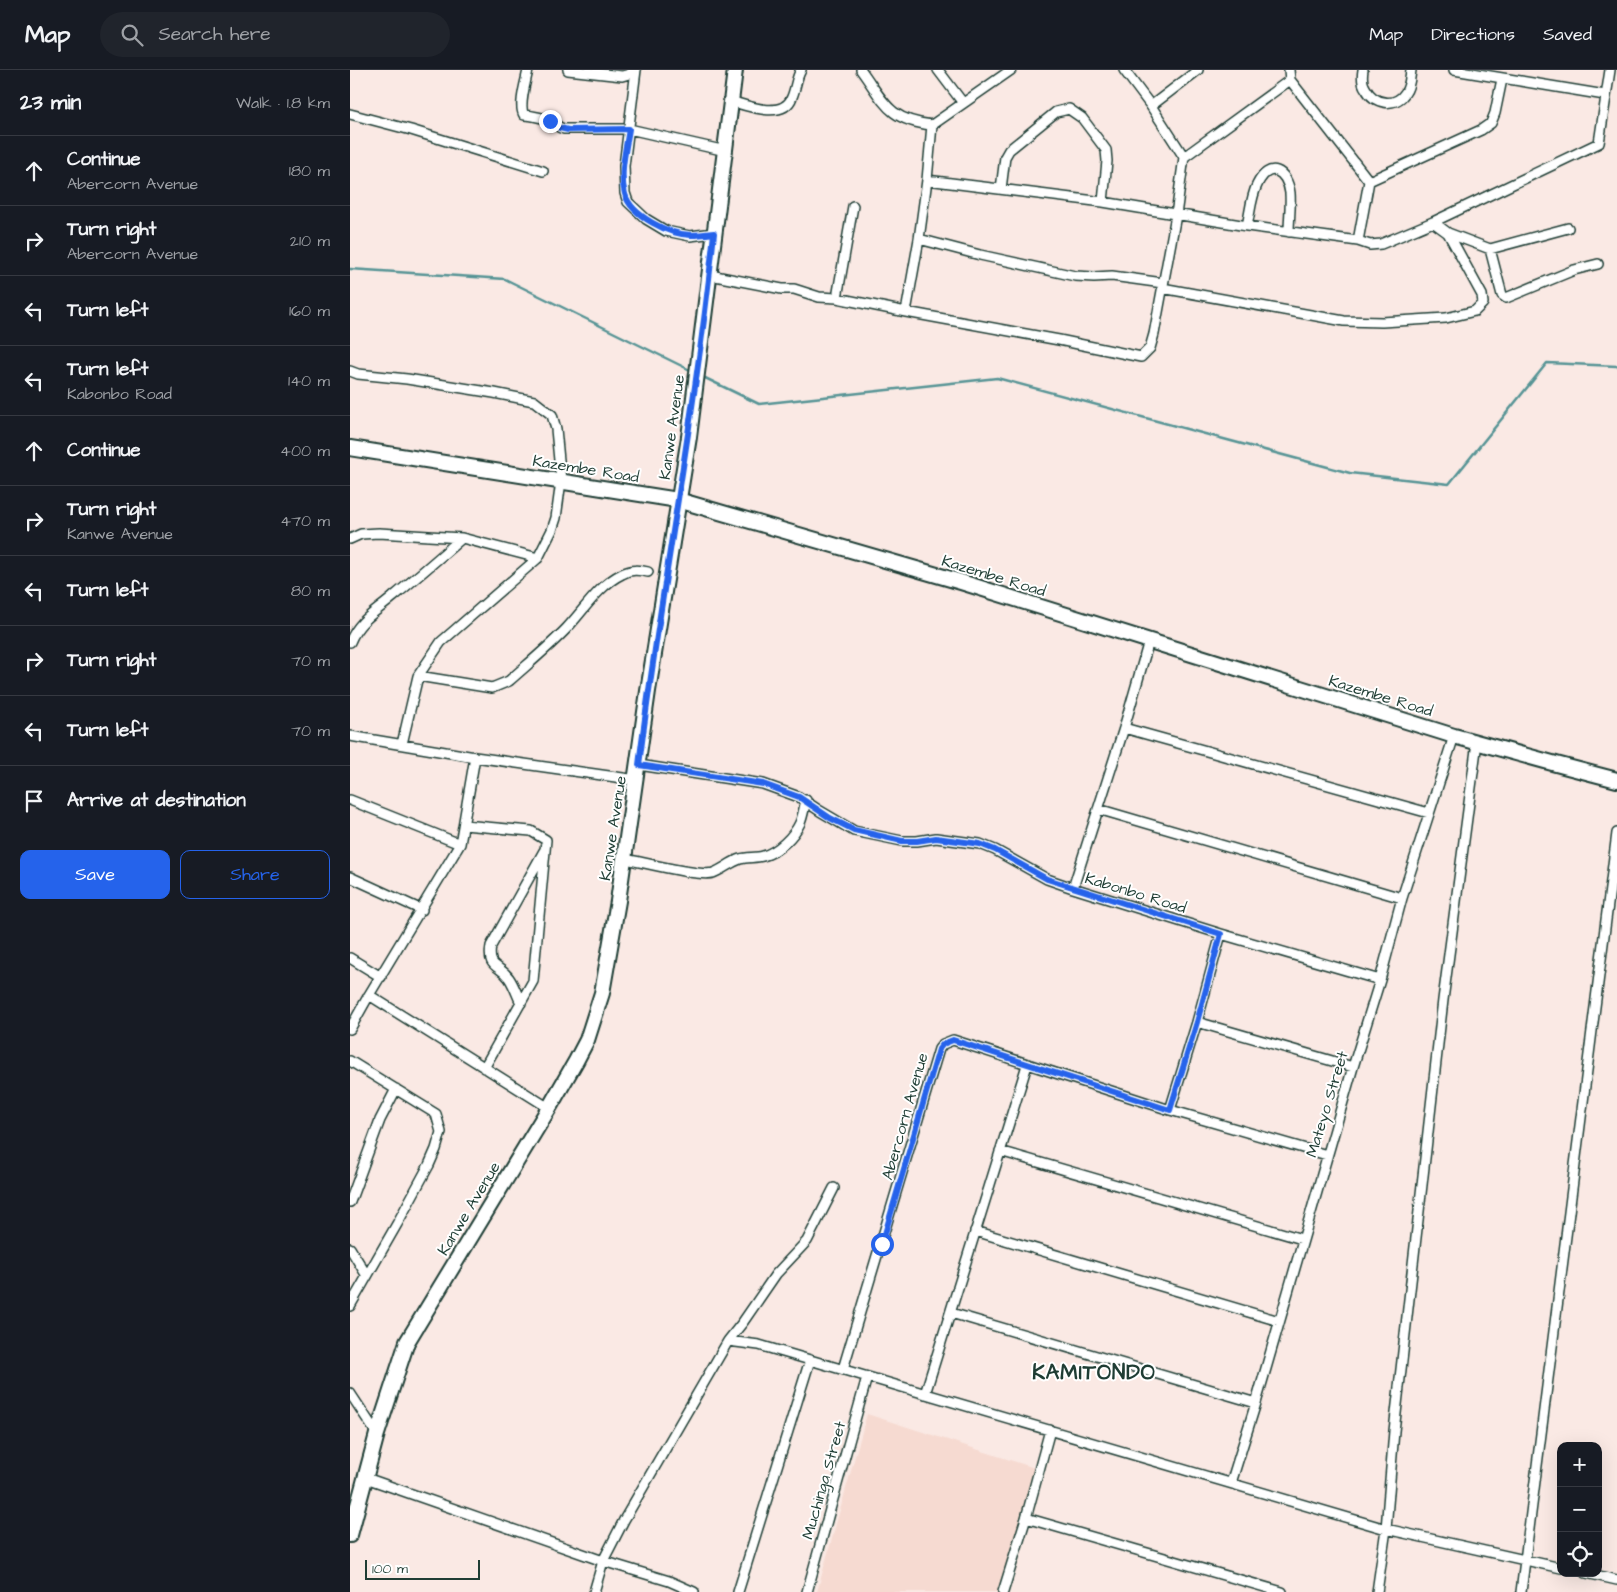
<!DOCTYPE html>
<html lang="en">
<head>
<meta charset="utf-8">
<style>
	body { margin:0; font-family:"Architects Daughter",sans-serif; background:#20242c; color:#f1f3f6 }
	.controls { position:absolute; right:15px; bottom:15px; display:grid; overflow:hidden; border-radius:10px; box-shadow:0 5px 20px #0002 }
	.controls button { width:45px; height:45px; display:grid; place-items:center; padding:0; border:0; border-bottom:1px solid #363941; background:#171b24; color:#f1f3f6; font:25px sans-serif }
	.scale { position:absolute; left:15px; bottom:12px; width:115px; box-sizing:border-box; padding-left:5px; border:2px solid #1f3d34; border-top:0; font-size:14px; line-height:18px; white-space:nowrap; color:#1f3d34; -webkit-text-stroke:4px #fff; paint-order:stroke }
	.stop { position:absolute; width:15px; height:15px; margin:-11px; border:4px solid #2563eb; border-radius:50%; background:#fff }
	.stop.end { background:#2563eb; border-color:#fff; box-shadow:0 1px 5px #0008 }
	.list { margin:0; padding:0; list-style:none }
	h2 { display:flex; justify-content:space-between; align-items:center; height:65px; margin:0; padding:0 20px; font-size:21px }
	h2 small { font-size:16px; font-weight:400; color:#9ea1a6 }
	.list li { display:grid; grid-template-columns:32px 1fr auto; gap:15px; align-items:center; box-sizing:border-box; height:70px; padding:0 20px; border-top:1px solid #363941 }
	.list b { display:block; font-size:19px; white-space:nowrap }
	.list p { margin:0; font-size:16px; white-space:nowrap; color:#9ea1a6 }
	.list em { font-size:16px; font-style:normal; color:#9ea1a6 }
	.actions { display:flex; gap:10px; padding:15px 20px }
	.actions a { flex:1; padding:11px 0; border:1px solid #2563eb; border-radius:10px; text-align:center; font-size:18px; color:#2563eb }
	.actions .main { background:#2563eb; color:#fff }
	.icon { flex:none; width:28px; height:28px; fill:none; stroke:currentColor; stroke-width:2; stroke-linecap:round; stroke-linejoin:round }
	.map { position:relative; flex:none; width:1267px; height:1522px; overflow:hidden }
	header { display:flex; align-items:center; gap:30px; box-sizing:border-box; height:70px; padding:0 25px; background:#171b24; border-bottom:1px solid #363941 }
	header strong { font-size:24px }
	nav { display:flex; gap:28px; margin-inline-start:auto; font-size:18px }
	.search { width:350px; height:45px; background:#20242c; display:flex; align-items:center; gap:12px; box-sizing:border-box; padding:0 18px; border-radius:28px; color:#9ea1a6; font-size:19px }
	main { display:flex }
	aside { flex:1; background:#171b24 }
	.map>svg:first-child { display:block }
	.built { fill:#f6dad1 }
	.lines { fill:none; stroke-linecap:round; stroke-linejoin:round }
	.stream { stroke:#579495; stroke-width:2.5 }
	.minor-casing { stroke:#1f3d34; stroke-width:12 }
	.secondary-casing { stroke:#1f3d34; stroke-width:18 }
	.minor { stroke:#fff; stroke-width:9 }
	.secondary { stroke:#fff; stroke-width:14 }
	.route { stroke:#2563eb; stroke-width:6 }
	.labels { text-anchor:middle; stroke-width:4; stroke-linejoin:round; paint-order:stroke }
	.street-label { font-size:16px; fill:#1f3d34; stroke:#fff }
	.district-label { font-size:21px; font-weight:bold; letter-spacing:1px; fill:#1f3d34; stroke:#fff }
</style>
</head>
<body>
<header>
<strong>Map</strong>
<div class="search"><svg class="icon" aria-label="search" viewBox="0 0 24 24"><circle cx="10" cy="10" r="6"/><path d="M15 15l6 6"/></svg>Search here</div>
<nav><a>Map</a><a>Directions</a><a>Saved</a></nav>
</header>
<main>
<aside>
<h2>23 min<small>Walk · 1.8 km</small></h2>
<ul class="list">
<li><svg class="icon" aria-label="ahead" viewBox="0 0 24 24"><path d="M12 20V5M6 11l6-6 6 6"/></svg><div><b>Continue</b><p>Abercorn Avenue</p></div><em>180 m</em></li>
<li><svg class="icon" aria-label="right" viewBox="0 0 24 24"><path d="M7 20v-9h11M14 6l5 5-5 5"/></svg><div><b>Turn right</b><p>Abercorn Avenue</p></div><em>210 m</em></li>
<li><svg class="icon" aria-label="left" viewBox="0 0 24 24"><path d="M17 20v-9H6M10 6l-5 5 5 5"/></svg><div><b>Turn left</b></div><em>160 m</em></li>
<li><svg class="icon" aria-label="left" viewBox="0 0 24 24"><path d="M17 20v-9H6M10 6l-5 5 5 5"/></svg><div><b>Turn left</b><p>Kabonbo Road</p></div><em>140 m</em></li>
<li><svg class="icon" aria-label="ahead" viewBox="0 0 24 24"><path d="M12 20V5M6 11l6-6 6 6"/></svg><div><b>Continue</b></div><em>400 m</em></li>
<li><svg class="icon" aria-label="right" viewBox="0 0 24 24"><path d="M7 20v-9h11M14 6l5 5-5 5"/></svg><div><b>Turn right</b><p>Kanwe Avenue</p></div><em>470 m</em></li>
<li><svg class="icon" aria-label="left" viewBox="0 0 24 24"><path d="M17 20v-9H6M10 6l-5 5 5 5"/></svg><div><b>Turn left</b></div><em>80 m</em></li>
<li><svg class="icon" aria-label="right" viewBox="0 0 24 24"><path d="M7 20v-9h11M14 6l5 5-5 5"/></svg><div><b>Turn right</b></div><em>70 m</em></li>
<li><svg class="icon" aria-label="left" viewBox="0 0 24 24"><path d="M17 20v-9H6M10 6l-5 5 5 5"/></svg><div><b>Turn left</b></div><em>70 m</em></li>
<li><svg class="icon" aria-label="arrive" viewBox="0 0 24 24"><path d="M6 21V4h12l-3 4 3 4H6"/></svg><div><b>Arrive at destination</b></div></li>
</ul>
<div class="actions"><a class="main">Save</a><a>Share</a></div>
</aside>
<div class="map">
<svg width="1267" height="1522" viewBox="0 0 1267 1522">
	<rect width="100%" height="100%" fill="#fae9e4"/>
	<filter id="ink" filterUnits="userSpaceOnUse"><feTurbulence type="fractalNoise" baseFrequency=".02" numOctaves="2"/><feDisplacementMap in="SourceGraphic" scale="10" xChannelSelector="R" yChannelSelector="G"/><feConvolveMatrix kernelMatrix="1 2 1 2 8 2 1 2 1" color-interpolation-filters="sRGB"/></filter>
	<g filter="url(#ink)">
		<path class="built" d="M517,1344L694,1401L659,1522H467Z"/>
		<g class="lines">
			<path class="stream" d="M0,199L155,209L342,301
				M351,306L409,334L647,308L1000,403L1099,414L1197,293L1267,296"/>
			<defs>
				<path id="minor" d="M178,0C176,11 168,36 174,45C180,45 199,49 203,52C208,56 208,58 214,59H279L376,81
					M218,0L272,6L279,4L284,0
					M286,0L274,96L275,123L278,132L296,149L316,161L340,166L364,163
					M511,0C535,33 538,50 582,55L577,110L753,132L897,156L1008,171L1020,175L1031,174L1083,152L1249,73L1260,0
					M588,0L613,33
					M939,0L940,10L1019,111L1008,171
					M1013,0C1012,6 1012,14 1016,19C1024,34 1045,38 1055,23C1060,17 1060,7 1061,0
					M1104,0L1255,25
					M380,31C397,36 434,50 442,27C446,18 446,8 451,0
					M801,36L848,0
					M0,44L61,60L193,101
					M582,55L661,0
					M834,87L940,10
					M1019,111L1131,60L1141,53L1145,43L1152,9
					M651,119L655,87L659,80L706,42L719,39L732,48L756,80L757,91L753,132
					M1083,152L1098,163L1140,179L1218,158
					M897,156C900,143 901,127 907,115C919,90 937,100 940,123C941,136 939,150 939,162
					M569,169L630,185L725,206L744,207L762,206L813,213
					M1140,179L1152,225L1156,228L1224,200L1248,194
					M360,205L432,219H444L469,227L487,228L556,242L709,270L791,287L800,278L804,264L826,145L834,87L801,36L774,0
					M812,218L994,251L1032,252L1096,248L1125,241L1133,233L1132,225L1098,163
					M487,228L503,136
					M556,242L569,169L577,110
					M0,301L8,304L57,309L144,323L184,331L202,345L206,359L211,411L206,448L202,460L188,488L112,468C89,488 66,508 43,527C26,542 9,550 0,572
					M0,469L11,464L29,463L112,468
					M799,571L774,658L723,818L871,864L1030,910
					M68,606L142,618L159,611C178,594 199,577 217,558C234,540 249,515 272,504C281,499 289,500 298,502
					M774,658L1079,743
					M0,666L125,687
					M52,674L68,606L91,572L188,488
					M289,695L413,714L449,727L470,741L504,761L552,771H567L586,768L630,774L645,780L697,809L723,818
					M0,730L110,774
					M748,739L1052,828
					M114,755L181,761L196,770L183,911L134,998
					M275,789C292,792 349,807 363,803C372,800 381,792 390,789C398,787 406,788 413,786C428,782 444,766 450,753C453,746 454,738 456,730
					M0,807L72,840
					M871,864L847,952L820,1040L977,1085
					M0,888L31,907
					M19,925L199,1038
					M171,933C167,925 164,915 159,908C149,894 137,899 141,876L194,781
					M847,952L1003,997
					M0,959L19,925L110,774L125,687L287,710
					M0,991L86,1044L91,1062L86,1079L79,1095L47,1154L0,1236
					M650,1081L952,1169
					M0,1132L30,1050L46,1019
					M625,1161L929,1251
					M0,1178L17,1206
					M601,1243L906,1333
					M378,1271L393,1252L426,1204L457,1171L484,1118
					M493,1299L589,979L593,974L603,970L820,1040
					M0,1323L27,1364
					M575,1324L677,995
					M16,1408L253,1491L319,1511L344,1522
					M881,1413L906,1333L1003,997L1030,910L1052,828L1104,666
					M676,1448L932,1522
					M1236,1503L1267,1510
					M244,1522L253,1491L274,1450L378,1271L409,1275L460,1290L1036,1459L1211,1498
					M388,1522L460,1290
					M457,1522L517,1307
					M653,1522L676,1448L700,1360
					M1027,1522L1036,1459L1044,1361L1093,930L1127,672
					M1171,1522L1267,763"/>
				<path id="secondary" d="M0,378L328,430L611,512L1104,666L1206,694L1267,710
					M0,1465L27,1364L57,1272L199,1038L226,991L237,970L252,923L268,831L298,621L339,367L385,0"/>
			</defs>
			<use href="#minor" class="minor-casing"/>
			<use href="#secondary" class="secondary-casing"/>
			<use href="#minor" class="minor"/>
			<use href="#secondary" class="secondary"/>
		</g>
	</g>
	<g class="lines" filter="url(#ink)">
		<path class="route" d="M200,51L210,58L218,60L279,59C276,79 269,104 275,124C281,146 320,165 341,165C348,165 356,164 364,163C346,342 311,517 289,695L413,714L449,727L480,748L504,760L552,771H567L586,768L630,774L645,780L697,809L871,864L847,952L820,1040L603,970L593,974L589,979L532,1174"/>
	</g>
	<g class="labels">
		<g class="street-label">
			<text transform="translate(321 357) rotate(-82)" y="6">Kanwe Avenue</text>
			<text transform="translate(236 398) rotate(9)" y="6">Kazembe Road</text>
			<text transform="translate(644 505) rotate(17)" y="6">Kazembe Road</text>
			<text transform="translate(1031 625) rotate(17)" y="6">Kazembe Road</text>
			<text transform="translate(262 758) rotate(-81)" y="6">Kanwe Avenue</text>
			<text transform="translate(786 822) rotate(17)" y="6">Kabonbo Road</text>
			<text transform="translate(976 1034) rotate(-73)" y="6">Mateyo Street</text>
			<text transform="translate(554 1046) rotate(-74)" y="6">Abercorn Avenue</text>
			<text transform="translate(118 1138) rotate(-59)" y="6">Kanwe Avenue</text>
			<text transform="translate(473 1410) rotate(-74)" y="6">Muchinga Street</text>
		</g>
		<g class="district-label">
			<text x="744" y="1309">KAMITONDO</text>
		</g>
	</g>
</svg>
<div class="controls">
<button>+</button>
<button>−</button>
<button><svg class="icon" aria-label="locate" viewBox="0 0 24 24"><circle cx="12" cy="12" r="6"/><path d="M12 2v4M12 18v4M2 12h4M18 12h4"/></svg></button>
</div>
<div class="scale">100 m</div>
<div class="stop" style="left:532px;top:1174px"></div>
<div class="stop end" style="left:200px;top:51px"></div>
</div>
</main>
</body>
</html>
